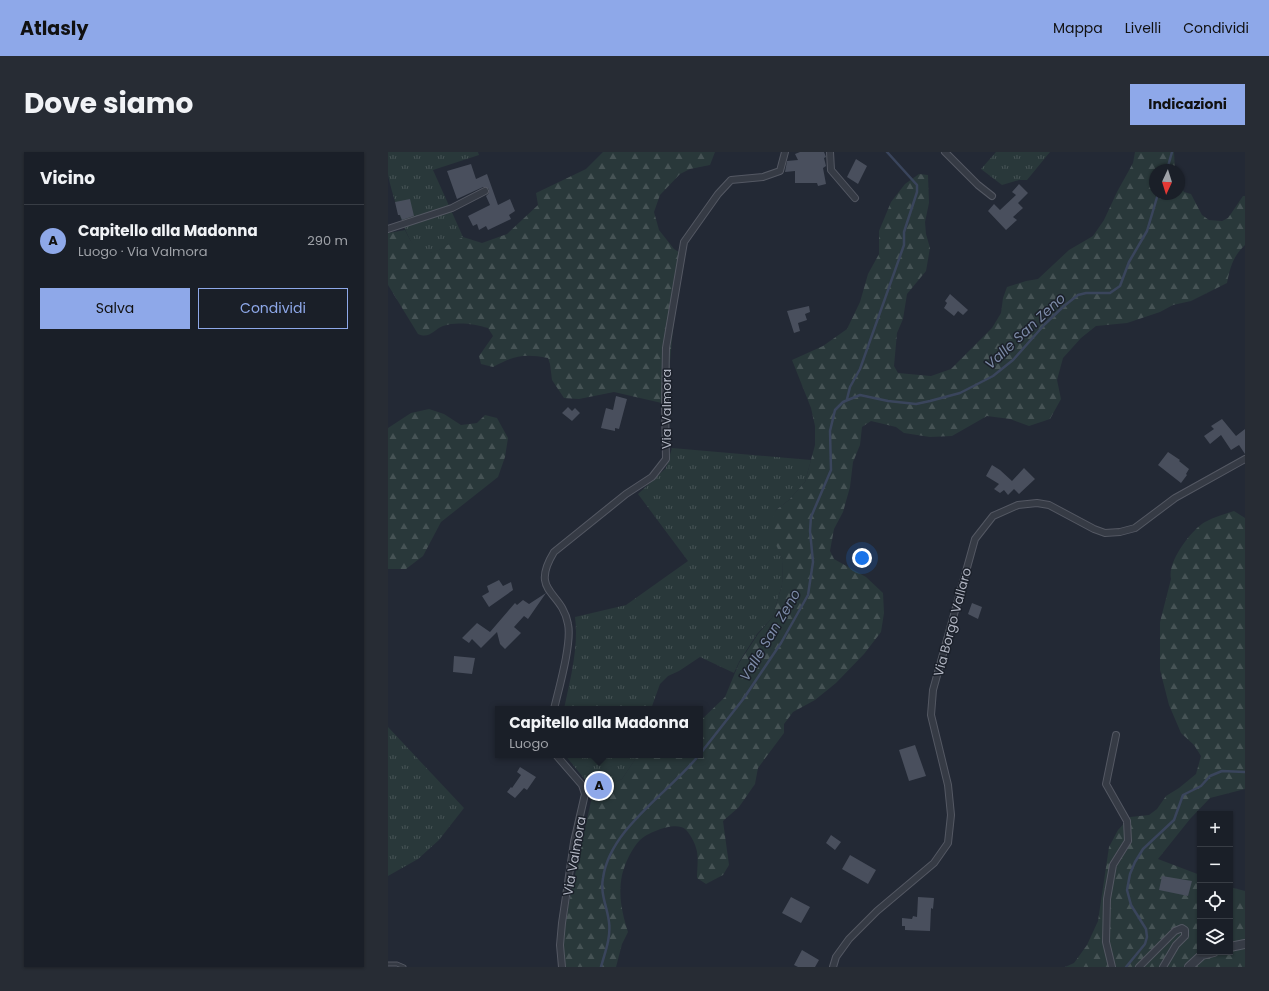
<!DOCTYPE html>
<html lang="it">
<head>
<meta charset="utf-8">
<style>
	body { margin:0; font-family:Poppins,sans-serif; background:#272c34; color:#f1f3f6 }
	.controls { position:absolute; right:12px; bottom:12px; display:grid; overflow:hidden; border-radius:0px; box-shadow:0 1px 3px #0004 }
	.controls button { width:36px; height:36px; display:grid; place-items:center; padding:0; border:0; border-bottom:1px solid #383d45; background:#1a1f28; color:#f1f3f6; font:20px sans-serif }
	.compass { position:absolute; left:761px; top:12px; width:36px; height:36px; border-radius:50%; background:#1a1f28; box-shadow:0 1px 3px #0004; rotate:184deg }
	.you { position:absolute; left:474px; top:406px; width:14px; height:14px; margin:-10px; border:3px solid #fff; border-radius:50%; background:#1a73e8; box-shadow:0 0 0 6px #1a73e833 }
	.badge { display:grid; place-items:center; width:26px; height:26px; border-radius:50%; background:#8ea8e9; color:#111; font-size:13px; font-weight:700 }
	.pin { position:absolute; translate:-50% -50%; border:2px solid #fff; box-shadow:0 1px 4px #0006 }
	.popup { position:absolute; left:107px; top:554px; width:208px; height:52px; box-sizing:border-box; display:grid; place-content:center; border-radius:0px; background:#1a1f28; filter:drop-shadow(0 1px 3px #0005); font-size:13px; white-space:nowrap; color:#9fa2a8 }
	.popup b { font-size:15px; color:#f1f3f6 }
	.popup::after { content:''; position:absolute; left:50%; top:100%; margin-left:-8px; border:8px solid transparent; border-top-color:#1a1f28 }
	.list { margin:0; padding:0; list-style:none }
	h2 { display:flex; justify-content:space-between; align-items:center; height:52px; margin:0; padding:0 16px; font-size:17px }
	h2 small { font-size:13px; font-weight:400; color:#9fa2a8 }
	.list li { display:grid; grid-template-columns:26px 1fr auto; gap:12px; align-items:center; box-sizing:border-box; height:72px; padding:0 16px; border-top:1px solid #383d45 }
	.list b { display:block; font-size:15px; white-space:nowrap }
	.list p { margin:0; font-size:13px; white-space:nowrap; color:#9fa2a8 }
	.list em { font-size:13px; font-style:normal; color:#9fa2a8 }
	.actions { display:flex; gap:8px; padding:12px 16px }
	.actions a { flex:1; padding:9px 0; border:1px solid #8ea8e9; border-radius:0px; text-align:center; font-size:14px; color:#8ea8e9 }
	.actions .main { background:#8ea8e9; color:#111 }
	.icon { flex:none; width:22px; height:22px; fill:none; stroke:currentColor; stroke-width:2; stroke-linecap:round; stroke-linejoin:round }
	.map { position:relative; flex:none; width:857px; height:815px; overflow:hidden; border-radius:0px }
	header { display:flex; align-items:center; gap:24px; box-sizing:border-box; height:56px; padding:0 20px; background:#8ea8e9; color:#111 }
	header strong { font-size:19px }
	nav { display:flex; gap:22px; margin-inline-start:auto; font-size:14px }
	.intro { display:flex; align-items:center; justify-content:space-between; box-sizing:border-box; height:96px; padding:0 24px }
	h1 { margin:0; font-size:28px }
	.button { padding:10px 18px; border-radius:0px; background:#8ea8e9; color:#111; font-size:14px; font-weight:700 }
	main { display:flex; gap:24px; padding:0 24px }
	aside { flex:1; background:#1a1f28; border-radius:0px; box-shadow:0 1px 3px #0004 }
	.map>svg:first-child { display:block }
	.grass { fill:url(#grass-tufts) }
	.forest { fill:url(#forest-firs) }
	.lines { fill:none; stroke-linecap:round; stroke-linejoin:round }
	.stream { stroke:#3a455c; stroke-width:2.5 }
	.building { fill:#494f5d }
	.service-casing { stroke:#545863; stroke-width:5 }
	.minor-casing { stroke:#545863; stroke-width:8 }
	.tertiary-casing { stroke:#545863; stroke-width:10 }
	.service { stroke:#363b45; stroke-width:3 }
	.minor { stroke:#363b45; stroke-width:6 }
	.tertiary { stroke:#363b45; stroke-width:8 }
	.labels { text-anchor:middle; stroke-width:3; stroke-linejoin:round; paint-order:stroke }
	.street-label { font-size:13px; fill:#b1b5c2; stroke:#1b202a }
	.water-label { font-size:14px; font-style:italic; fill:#7c8aa7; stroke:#1b202a }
</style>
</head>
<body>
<header>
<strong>Atlasly</strong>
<nav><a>Mappa</a><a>Livelli</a><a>Condividi</a></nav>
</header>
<div class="intro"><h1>Dove siamo</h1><a class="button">Indicazioni</a></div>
<main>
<aside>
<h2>Vicino<small></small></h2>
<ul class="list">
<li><span class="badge">A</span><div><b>Capitello alla Madonna</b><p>Luogo · Via Valmora</p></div><em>290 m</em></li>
</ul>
<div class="actions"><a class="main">Salva</a><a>Condividi</a></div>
</aside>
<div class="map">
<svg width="857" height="815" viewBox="0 0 857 815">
	<defs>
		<pattern id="grass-tufts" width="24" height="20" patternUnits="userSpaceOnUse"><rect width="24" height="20" fill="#29383a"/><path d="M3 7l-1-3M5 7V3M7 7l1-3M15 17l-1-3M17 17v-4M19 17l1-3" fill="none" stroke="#465355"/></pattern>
		<pattern id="forest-firs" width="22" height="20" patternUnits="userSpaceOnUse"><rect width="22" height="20" fill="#29383a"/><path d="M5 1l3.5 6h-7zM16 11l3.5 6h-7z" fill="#465355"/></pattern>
	</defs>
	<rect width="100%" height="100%" fill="#232935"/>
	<path class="grass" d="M0,0H90L91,3L45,18L75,85C66,90 43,105 33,101C20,96 2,36 0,22C0,15 0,7 0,0Z
		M608,0H662L639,28H631L614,33L593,17Z
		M284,296L423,308L417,330L401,348L388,358L385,384L395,408L394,433L384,466L369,482L351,510L346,521L312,505L291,519L280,524L272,532L263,557H176C182,528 191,495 187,465L238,453L300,409L250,342L278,316Z
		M0,575L76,656L51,688L30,707L0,724Z
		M177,603H250L234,627L208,639L203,649V635Z"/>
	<path class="forest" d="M215,0H327L322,13L302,17L292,22L272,43L266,60L271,78L286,97L296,103L286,167L278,252L226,240L191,247L176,246L164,228L162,212L160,206C135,201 126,204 105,215L93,212L91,204L105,184L100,176C87,172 68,169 55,174C45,178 42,187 30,182L0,133V81L17,78C34,115 46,99 75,85L94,91L119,82L150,53L148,41L198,17Z
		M747,0H786L787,18H767V42H791V31L796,40L803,42L814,63L821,68L834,69L840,66L855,44H857V93C845,104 842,116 839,131L803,149L785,153L772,160L739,171L708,174L693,186L675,206L669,228L673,247L662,267L641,274L622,267L599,264L564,284L542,285L516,281L508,275L483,269L474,275L472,293L465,310L462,335L455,360L446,377L442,399L446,407L478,425L495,441L496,461L493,480L476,502L448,531L427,548L405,560L396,572V581L370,616L367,632L351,655L335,669L341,713L335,723L318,732L309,726C309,717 311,704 308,696C307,691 301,680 297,677C288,669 260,680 252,688C244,696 237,711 234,723C230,743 234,761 240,780L234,792L228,815H177L174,787L177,769L203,649L208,639L234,627L250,603H312V569L337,545L351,511L370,482L384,466L394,433L395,408L384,384L383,369L388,358L401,348L417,330L427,293V274L423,256L404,208L435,194L459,177L472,150L480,122L491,102V79L503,50L517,32L531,22L540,23L541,51L537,70L538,82L542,96L538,119L519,142L515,167L509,181L506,214L510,221L543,224L563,217L604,176L613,161L615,146L619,135L638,129L650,127L681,98L705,84L716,68L729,40L745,11Z
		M41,257L56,262L73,273L89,271L97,263L109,266L120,286L117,305L110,325L53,370L35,404L18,417H0V276L23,261Z
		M846,359L857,366V637L822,646L802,667L770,707L812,723V800H842V735L857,739V815H677L686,811L699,793L710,769L721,695L730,678L742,665L761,663L769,657L778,644L791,636L808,622L813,604L806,593L793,581L781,553L772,518V470L783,427C779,410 803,378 817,370C826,365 837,362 846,359Z"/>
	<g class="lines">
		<path class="stream" d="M779,18L784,0
			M459,247L462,235L472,217L516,93V80L529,40V33L499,0
			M312,602L356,546L393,491L420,443L425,410L422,379L423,365L443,318L442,279L447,258L455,250L472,243L500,249L528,252L542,249L572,241L605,224L625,208L657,172L676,154L690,143L698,141H722L732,134L741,110L759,79L770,42
			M213,815C217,800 223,786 221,770C219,754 212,742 215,726C222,676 282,640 311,603
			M738,815L757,792L759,785L758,777L743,753L739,738L742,722L747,710L755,697L786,668L795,643L813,634L822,624L834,619L857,620"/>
	</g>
	<path class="building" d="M412,0H436L438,5L436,6L438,14L435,16L438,32L430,34L429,31H407V19L397,20L399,9L410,8L407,2Z
		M468,7L479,14L470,32L459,25Z
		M83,12L88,27L99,22L110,53L122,47L127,59L121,63L123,67L100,78L98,74L91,78L89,72L85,74L80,64L102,53L98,44L101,41V37L95,35L69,47L59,19Z
		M631,32L640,41L630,51L635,56L625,65L629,68L618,78L600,59L606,52L612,58L628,43L624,40Z
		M22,47L26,64L14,68L12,63H10L7,50Z
		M562,142L580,158L575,163L570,159L566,164L556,156L559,151L557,149Z
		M421,154L422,160L417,162L419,168L410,171L412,179L406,181L399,159Z
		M228,244L239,247L231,277L227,276V279L213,276L218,256L225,258Z
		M180,255L184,259L187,256L192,261L184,269L174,261Z
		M834,267L848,284L857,277V302L851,293L843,298L833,283L822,292L816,284L826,277L823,274Z
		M780,300L792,308L791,309L801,317L798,322L799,323L793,331L770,313Z
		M604,313L612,318L624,329L636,316L647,327L631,342L626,337L620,343L616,338L612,341L606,337L611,332L598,324Z
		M111,428L115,434L123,430L125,438L101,455L94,444L101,440L99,434Z
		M158,441L140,467L136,464L126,475L133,481L117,497L112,492L109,480L93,496L84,487L81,491L74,486L89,471L102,480L127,451L129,453L135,448L141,452Z
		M584,451L594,455L590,467L580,462Z
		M66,504L87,506L84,522L65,520Z
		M527,593L538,624L521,629L511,598Z
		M132,615L148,625L139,638L136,636L127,646L119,640L123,635L124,636L133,623L129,620Z
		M443,683L453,690L447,698L438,691Z
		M462,703L488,718L480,732L454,717Z
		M774,724L804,729L800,744L771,738Z
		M403,745L422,755L413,771L394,761Z
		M530,745L546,746L545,757L543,756L542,779L517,778V774H514V766L524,767L525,764L529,765Z
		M414,798L431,808L427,815H410L406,813Z"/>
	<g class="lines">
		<defs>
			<path id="service" d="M0,812H9L16,815"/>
			<path id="minor" d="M442,0L443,18L467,46
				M557,0L590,33L604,44
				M0,77L64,56L97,39
				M166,557C171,536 184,491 180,472C174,438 141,441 166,400L238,342L264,325L278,307L277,250L278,196L296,90L330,42L343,28L375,25L392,19L397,0
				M168,603L194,633L197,642L186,690L174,771L172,793L174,815
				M445,815L448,805L461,787L489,759L546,711L560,691L563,663L560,633L543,563L545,538L587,387L605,364L630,353L649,351L661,353L706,377L717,381L732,380L747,376L787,346L857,307
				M724,815L718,790L719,747L725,713L740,689L739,669L718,632L728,583
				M751,815L787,779L794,776L797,778V784L788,793L775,815"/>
			<path id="tertiary" d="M842,795L857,792
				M801,815L814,803L826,800"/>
		</defs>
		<use href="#service" class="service-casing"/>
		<use href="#minor" class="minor-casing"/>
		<use href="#tertiary" class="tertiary-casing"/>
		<use href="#service" class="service"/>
		<use href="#minor" class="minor"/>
		<use href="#tertiary" class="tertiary"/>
	</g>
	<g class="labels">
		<g class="street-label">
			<text transform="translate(278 257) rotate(-90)" y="5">Via Valmora</text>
			<text transform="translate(564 470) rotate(-75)" y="5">Via Borgo Vallaro</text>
			<text transform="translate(186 704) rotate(-80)" y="5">Via Valmora</text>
		</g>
		<g class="water-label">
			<text transform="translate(637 179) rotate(-43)" y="5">Valle San Zeno</text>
			<text transform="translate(382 483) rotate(-59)" y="5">Valle San Zeno</text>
		</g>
	</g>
</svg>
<div class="controls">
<button>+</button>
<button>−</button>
<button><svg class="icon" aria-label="locate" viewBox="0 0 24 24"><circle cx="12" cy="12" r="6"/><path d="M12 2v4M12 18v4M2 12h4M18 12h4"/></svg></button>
<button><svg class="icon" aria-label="layers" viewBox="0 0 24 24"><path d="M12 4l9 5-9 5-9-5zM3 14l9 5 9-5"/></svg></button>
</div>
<svg class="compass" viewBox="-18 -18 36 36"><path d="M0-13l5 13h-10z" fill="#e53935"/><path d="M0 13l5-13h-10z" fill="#9fa2a8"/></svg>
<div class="you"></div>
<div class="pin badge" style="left:211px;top:634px">A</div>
<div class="popup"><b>Capitello alla Madonna</b>Luogo</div>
</div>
</main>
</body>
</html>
